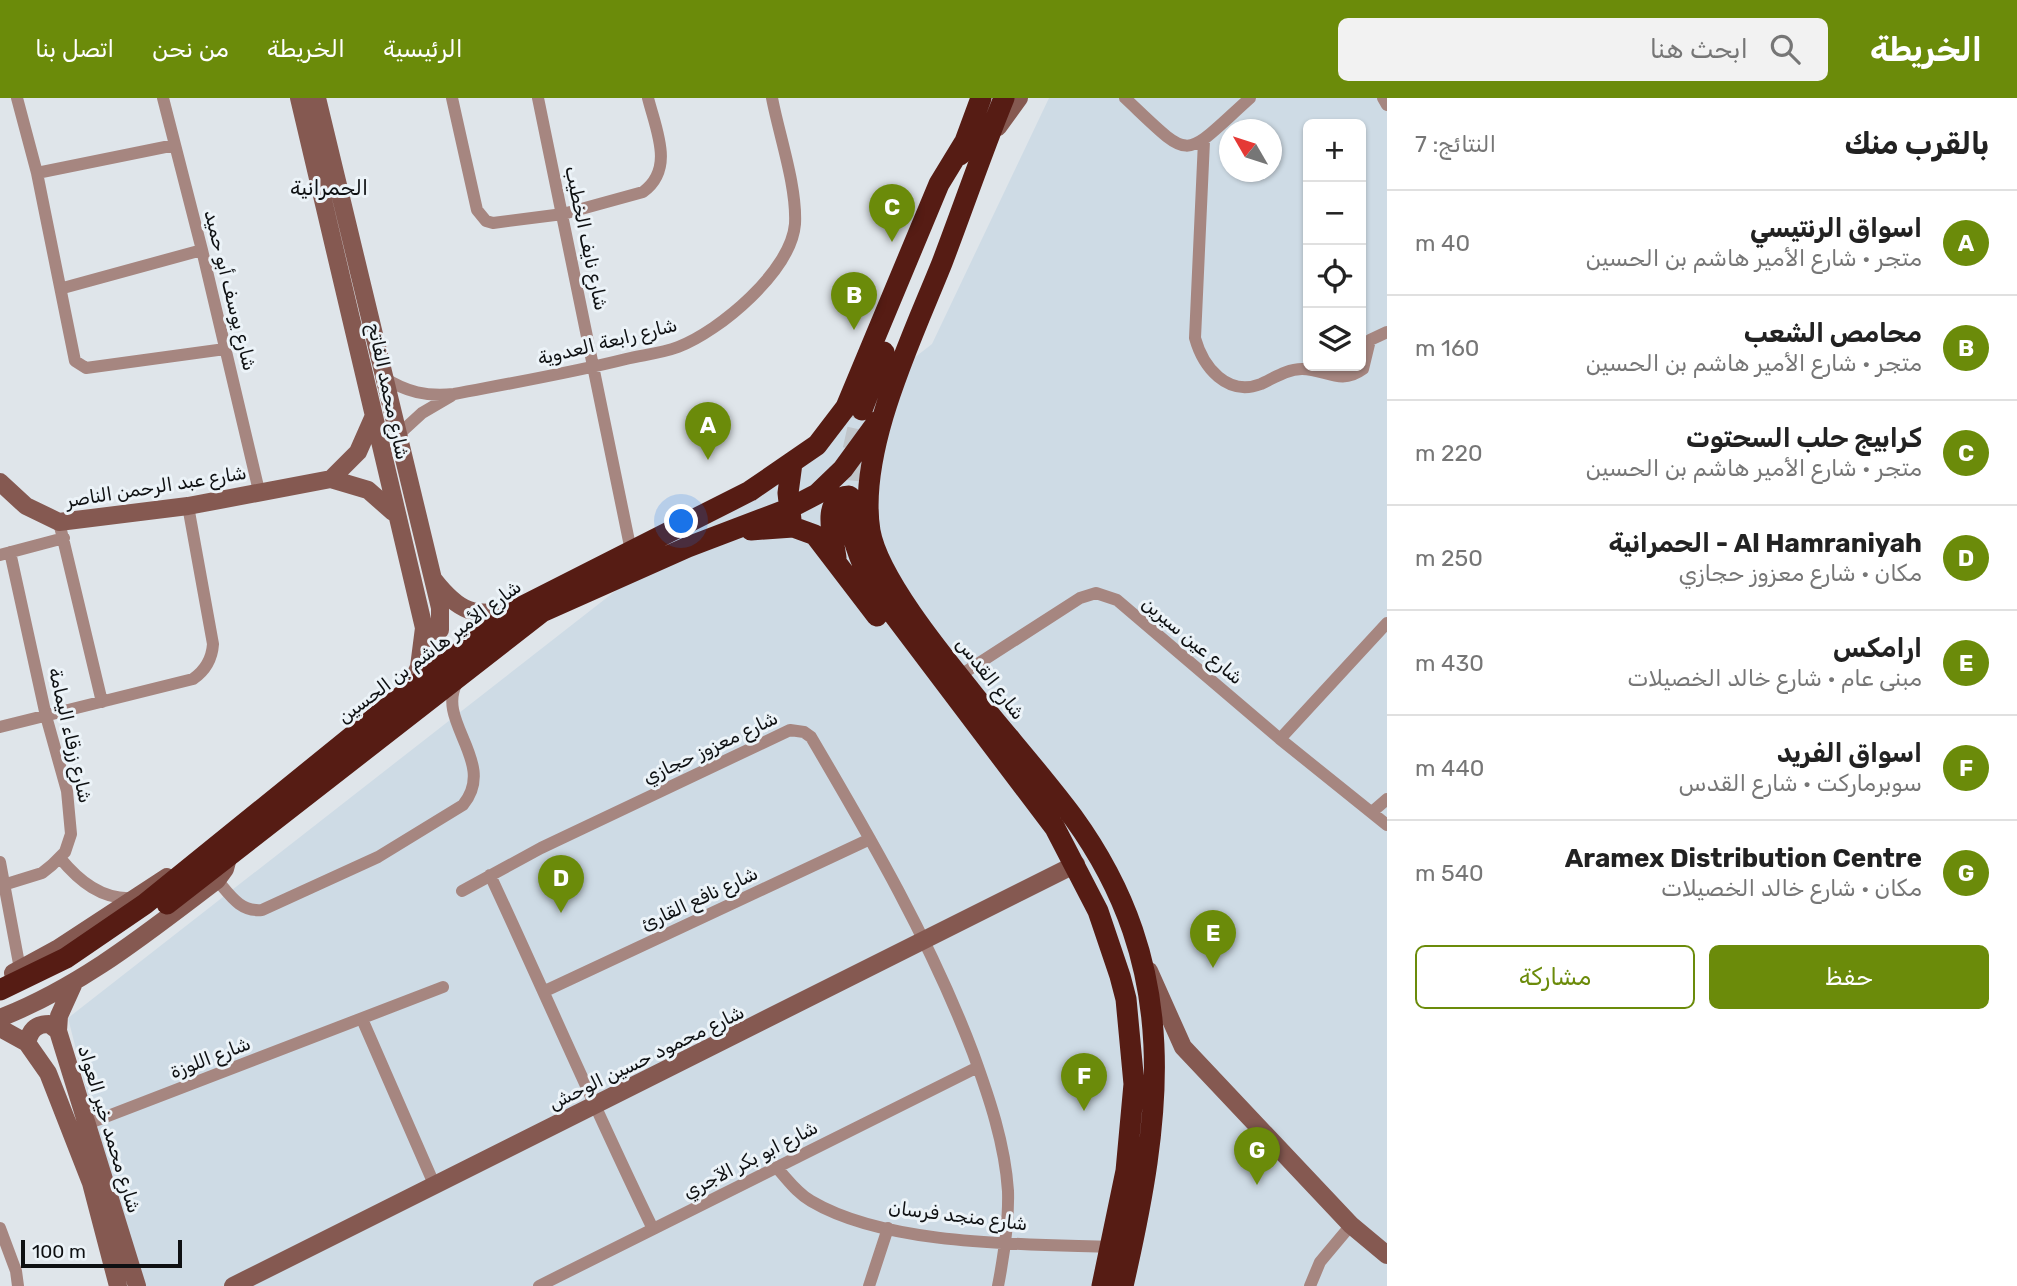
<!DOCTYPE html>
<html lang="ar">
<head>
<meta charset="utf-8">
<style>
	body { margin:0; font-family:Rubik,Cairo,sans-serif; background:#f2f2f2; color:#222; direction:rtl }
	.controls { position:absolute; right:21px; top:21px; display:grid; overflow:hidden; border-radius:10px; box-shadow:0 2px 5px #0004 }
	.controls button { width:63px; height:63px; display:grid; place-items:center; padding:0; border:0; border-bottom:2px solid #e0e0e0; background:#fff; color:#222; font:35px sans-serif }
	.compass { position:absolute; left:1219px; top:21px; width:63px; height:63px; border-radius:50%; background:#fff; box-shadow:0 2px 5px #0004; rotate:309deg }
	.scale { position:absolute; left:21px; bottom:18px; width:161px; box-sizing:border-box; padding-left:7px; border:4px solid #0e1012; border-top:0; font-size:19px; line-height:24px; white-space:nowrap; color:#0e1012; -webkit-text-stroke:5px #ecf3f8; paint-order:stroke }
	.you { position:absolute; left:682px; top:424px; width:24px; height:24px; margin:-18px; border:5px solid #fff; border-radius:50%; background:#1a73e8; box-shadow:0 0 0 10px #1a73e833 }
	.badge { display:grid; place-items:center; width:46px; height:46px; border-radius:50%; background:#6b8b0a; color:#fff; font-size:23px; font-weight:700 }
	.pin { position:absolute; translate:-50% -58px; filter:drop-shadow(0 2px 4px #0008) }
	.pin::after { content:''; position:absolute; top:37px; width:24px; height:21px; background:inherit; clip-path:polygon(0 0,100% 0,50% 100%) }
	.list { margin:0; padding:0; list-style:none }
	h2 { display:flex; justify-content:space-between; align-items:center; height:91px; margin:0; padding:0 28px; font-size:30px }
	h2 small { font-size:23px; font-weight:400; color:#767676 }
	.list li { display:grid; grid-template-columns:46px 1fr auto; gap:21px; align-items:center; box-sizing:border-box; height:105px; padding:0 28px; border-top:2px solid #e0e0e0 }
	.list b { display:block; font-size:26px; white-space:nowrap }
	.list p { margin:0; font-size:23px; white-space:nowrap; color:#767676 }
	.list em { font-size:23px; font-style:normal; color:#767676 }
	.actions { display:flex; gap:14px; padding:21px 28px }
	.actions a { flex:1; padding:16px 0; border:2px solid #6b8b0a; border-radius:10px; text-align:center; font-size:24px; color:#6b8b0a }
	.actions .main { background:#6b8b0a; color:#fff }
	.icon { flex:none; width:38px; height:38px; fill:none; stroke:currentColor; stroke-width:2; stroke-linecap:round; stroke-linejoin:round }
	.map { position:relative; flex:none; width:1387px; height:1188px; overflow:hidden; direction:ltr }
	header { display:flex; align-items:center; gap:42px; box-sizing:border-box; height:98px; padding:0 35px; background:#6b8b0a; color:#fff }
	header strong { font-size:33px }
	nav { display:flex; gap:38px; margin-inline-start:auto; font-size:24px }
	.search { width:490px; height:63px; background:#f2f2f2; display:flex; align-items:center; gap:18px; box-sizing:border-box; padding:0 24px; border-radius:10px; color:#767676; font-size:26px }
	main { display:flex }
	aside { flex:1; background:#fff }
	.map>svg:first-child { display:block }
	.built { fill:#cedbe5; fill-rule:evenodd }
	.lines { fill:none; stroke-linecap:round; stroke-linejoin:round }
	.highway-tunnel { stroke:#c0c5ca; stroke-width:21; stroke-dasharray:21 10; stroke-linecap:butt }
	.street { stroke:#a68680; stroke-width:12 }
	.secondary { stroke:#855951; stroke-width:18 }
	.highway { stroke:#561c14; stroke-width:21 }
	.labels { text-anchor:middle; stroke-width:6; stroke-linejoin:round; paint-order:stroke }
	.street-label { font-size:19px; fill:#0e1012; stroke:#ecf3f8 }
	.neighbourhood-label { font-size:21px; fill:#0e1012; stroke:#ecf3f8 }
</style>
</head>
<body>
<header>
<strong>الخريطة</strong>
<div class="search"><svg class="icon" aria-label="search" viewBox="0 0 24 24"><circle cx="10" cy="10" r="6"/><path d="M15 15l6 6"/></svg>ابحث هنا</div>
<nav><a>الرئيسية</a><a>الخريطة</a><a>من نحن</a><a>اتصل بنا</a></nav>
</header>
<main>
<aside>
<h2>بالقرب منك<small>النتائج: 7</small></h2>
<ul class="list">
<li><span class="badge">A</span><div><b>اسواق الرنتيسي</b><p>متجر · شارع الأمير هاشم بن الحسين</p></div><em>40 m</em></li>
<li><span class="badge">B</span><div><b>محامص الشعب</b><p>متجر · شارع الأمير هاشم بن الحسين</p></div><em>160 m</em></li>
<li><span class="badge">C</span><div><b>كرابيج حلب السحتوت</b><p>متجر · شارع الأمير هاشم بن الحسين</p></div><em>220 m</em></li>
<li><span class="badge">D</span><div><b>Al Hamraniyah - الحمرانية</b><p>مكان · شارع معزوز حجازي</p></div><em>250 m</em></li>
<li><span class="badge">E</span><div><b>ارامكس</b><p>مبنى عام · شارع خالد الخصيلات</p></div><em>430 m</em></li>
<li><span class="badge">F</span><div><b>اسواق الفريد</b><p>سوبرماركت · شارع القدس</p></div><em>440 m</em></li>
<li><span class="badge">G</span><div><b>Aramex Distribution Centre</b><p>مكان · شارع خالد الخصيلات</p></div><em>540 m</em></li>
</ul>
<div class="actions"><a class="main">حفظ</a><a>مشاركة</a></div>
</aside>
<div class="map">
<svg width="1387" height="1188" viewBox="0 0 1387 1188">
	<rect width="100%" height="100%" fill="#dfe5ea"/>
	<path class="built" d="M1049,0H1387V1188H136L68,920L932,246ZM1308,26H1361V268H1308ZM1230,32H1272V74H1230Z"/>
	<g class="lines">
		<path class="highway-tunnel" d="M846,413L851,361L862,312"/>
		<path class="street" d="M17,0L37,75L75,263L86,270L225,251
			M163,0L202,152L259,393
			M452,0L477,112L486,123L493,125L563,116L643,94C675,71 656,32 648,0
			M538,0L631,453
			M1125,0C1194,65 1181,62 1250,0
			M1383,0L1387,7
			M1204,43L1195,240C1203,269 1227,299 1261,286C1274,280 1287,271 1302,271C1326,271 1340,288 1363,271L1370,242L1387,234
			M37,75L175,47
			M63,190L202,152
			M383,279C406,294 427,299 454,296C512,285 570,275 626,261C643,257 662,255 678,249C720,233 791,173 795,126C797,88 779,37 772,0
			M398,337L422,315L451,298
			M59,424L102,604
			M0,457L64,440
			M959,578L1080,500L1096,495L1117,502L1280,641L1387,727
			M0,629L193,581C206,572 212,561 213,546L188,408
			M1280,641L1387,525
			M1372,714L1387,701
			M60,760C79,783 102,802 133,800
			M0,764L20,871
			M490,777C545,895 596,1014 653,1131
			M217,782C230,797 240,814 262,812L378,759L463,707C498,665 435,623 457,585
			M0,788L42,775L52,767L65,754L71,736L67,693L46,618L10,454
			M462,793L541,750L790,632L804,634L811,639C871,741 931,844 973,955C989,999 1005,1046 1008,1093C1009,1126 1004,1157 998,1188
			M545,893L870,741
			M362,921L434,1086
			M82,1028L443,889
			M777,1070C788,1082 797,1095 811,1103C887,1148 1023,1146 1110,1149
			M0,1130L16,1173L18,1188
			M539,1188L978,969
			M869,1188L888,1130
			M1310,1188L1320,1164L1351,1127"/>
		<path class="secondary" d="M299,0L424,530L419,569L408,593
			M317,0L440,510V532L429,534L424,530
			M998,29L1019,0
			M331,381L358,354L373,320
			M0,384L26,408L59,424L188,408L331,381L368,392L393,414
			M434,482C460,515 474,519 515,512
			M1149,873L1183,949L1351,1127L1387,1157
			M13,875L57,851L167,779
			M73,887L59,918L58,933L137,1188
			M0,920C82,888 147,835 217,782L225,771L228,760
			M0,930L27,945L48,975L91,1085L118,1188
			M27,945C30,933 35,926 49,926L58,933
			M233,1188L1076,766"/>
		<path class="highway" d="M1004,0C982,54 963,110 942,165C912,240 857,352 870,433C878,479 940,555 970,592C1004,635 1041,676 1073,719C1183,871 1162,1017 1123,1188
			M960,57L981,0
			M862,312L884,254
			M846,413C854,445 862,472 881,500L1055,730L1098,813L1120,878L1126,901L1134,986L1126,1073L1102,1188
			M791,422L788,395L792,365
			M751,432L793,429L815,437L877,518
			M836,460C834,442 820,399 849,398L857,405L864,423
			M167,806L542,514L688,449L788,411L817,396L843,371L878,323
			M0,892L66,860L145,806L408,593L515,512L750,393L817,347L846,309L939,86L964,45"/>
	</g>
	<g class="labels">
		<g class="street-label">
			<text transform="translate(587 140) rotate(78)" y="7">شارع نايف الخطيب</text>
			<text transform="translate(231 192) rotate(76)" y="7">شارع يوسف أبو حميد</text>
			<text transform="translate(607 243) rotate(-14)" y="7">شارع رابعة العدوية</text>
			<text transform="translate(389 293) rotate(78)" y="7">شارع محمد الفاتح</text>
			<text transform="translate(156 388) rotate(-9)" y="7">شارع عبد الرحمن الناصر</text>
			<text transform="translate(1193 542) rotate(40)" y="7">شارع عين سيرين</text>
			<text transform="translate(429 553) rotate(-37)" y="7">شارع الأمير هاشم بن الحسين</text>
			<text transform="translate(991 580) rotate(52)" y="7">شارع القدس</text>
			<text transform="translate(71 637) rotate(77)" y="7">شارع زرقاء اليمامة</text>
			<text transform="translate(710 649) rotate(-25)" y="7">شارع معزوز حجازي</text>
			<text transform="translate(699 800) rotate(-25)" y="7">شارع نافع القارئ</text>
			<text transform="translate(210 959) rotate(-21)" y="7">شارع اللوزة</text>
			<text transform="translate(646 959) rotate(-26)" y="7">شارع محمود حسين الوحش</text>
			<text transform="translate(110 1031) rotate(73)" y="7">شارع محمد خير العواد</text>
			<text transform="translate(750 1061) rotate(-27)" y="7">شارع ابو بكر الآجري</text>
			<text transform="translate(958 1117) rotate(7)" y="7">شارع منجد فرسان</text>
		</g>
		<g class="neighbourhood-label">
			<text x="329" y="97">الحمرانية</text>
		</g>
	</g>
</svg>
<div class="controls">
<button>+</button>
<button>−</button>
<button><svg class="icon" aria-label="locate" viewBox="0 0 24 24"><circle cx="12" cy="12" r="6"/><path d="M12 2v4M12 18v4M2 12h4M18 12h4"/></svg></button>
<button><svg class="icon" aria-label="layers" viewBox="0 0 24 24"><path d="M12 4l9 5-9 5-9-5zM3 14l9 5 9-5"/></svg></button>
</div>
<svg class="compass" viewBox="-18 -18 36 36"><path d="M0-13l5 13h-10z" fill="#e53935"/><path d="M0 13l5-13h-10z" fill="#767676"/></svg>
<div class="scale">100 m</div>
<div class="you"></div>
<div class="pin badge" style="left:708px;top:362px">A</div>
<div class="pin badge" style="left:854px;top:232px">B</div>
<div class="pin badge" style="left:892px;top:144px">C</div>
<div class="pin badge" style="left:561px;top:815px">D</div>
<div class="pin badge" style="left:1213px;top:870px">E</div>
<div class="pin badge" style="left:1084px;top:1013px">F</div>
<div class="pin badge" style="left:1257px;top:1087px">G</div>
</div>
</main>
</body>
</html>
